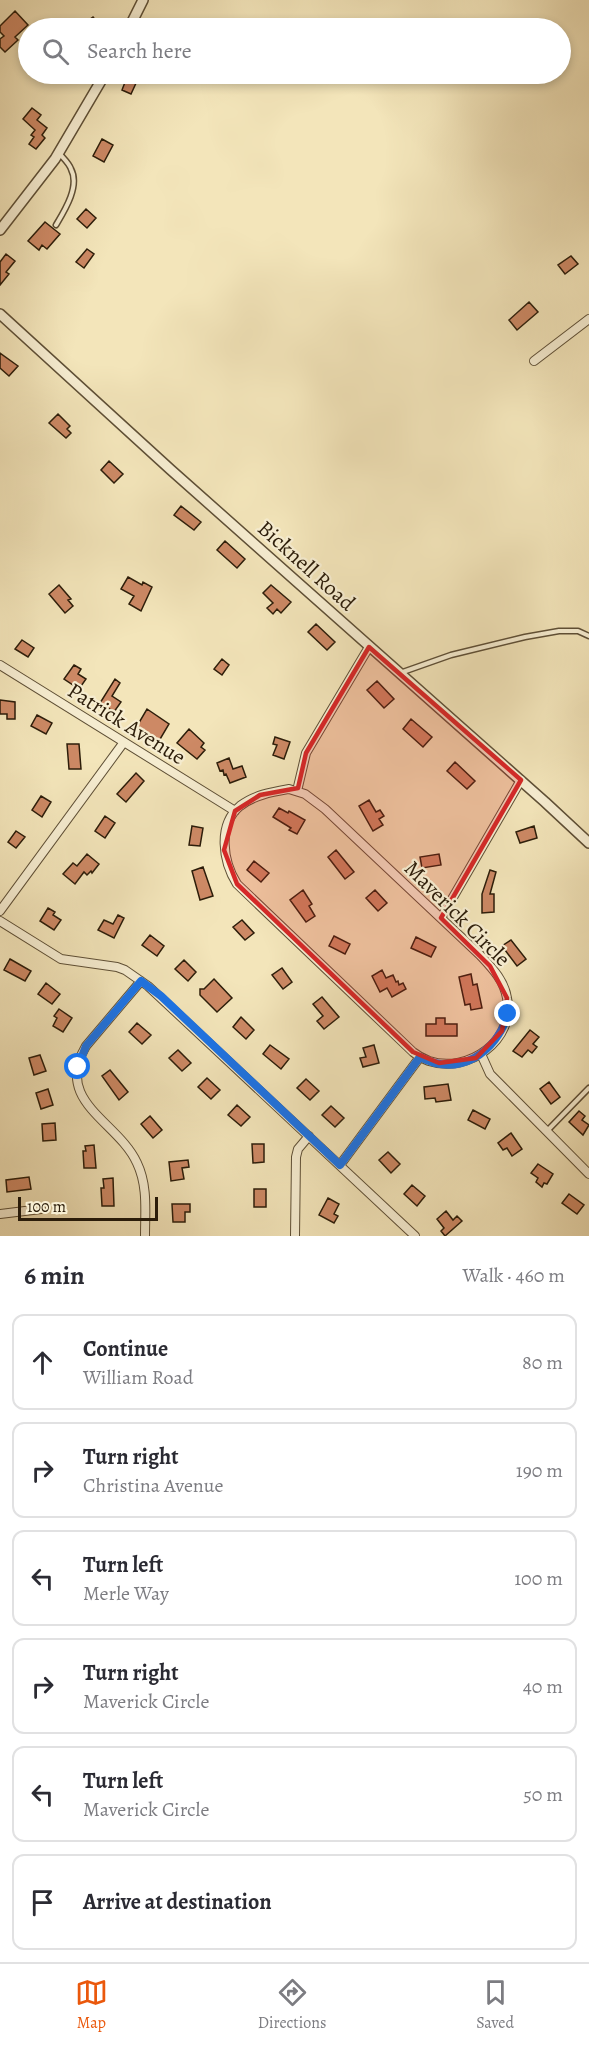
<!DOCTYPE html>
<html lang="en">
<head>
<meta charset="utf-8">
<style>
	body { margin:0; font-family:Alegreya,serif; background:#f2f2f3; color:#2b2b33 }
	.scale { position:absolute; left:18px; bottom:15px; width:140px; box-sizing:border-box; padding-left:6px; border:3px solid #2c1d0a; border-top:0; font-size:16px; line-height:21px; white-space:nowrap; color:#2c1d0a; -webkit-text-stroke:4px #f7eed2; paint-order:stroke }
	.stop { position:absolute; width:18px; height:18px; margin:-14px; border:4px solid #1a73e8; border-radius:50%; background:#fff }
	.stop.end { background:#1a73e8; border-color:#fff; box-shadow:0 2px 6px #0008 }
	.list { margin:0; padding:0; list-style:none }
	h2 { display:flex; justify-content:space-between; align-items:center; height:78px; margin:0; padding:0 24px; font-size:26px }
	h2 small { font-size:20px; font-weight:400; color:#7c7c81 }
	.list li { display:grid; grid-template-columns:39px 1fr auto; gap:18px; align-items:center; box-sizing:border-box; height:96px; margin:0 12px 12px; padding:0 12px; border:2px solid #e1e1e2; border-radius:12px }
	.list b { display:block; font-size:22px; white-space:nowrap }
	.list p { margin:0; font-size:20px; white-space:nowrap; color:#7c7c81 }
	.list em { font-size:20px; font-style:normal; color:#7c7c81 }
	.icon { flex:none; width:33px; height:33px; fill:none; stroke:currentColor; stroke-width:2; stroke-linecap:round; stroke-linejoin:round }
	.map { position:relative; flex:none; width:589px; height:1236px; overflow:hidden }
	.search { position:absolute; background:#fff; box-shadow:0 3px 9px #0003; left:18px; right:18px; top:18px; height:66px; display:flex; align-items:center; gap:15px; box-sizing:border-box; padding:0 21px; border-radius:33px; color:#7c7c81; font-size:22px }
	.sheet { height:726px; background:#fff }
	nav { display:flex; justify-content:space-around; align-items:center; box-sizing:border-box; height:84px; border-top:2px solid #e1e1e2; background:#fff; font-size:16px; color:#7c7c81 }
	nav a { display:grid; justify-items:center; gap:3px }
	nav .on { color:#ea580c }
	.map>svg:first-child { display:block }
	.building { fill:#cd8965; stroke:#2c1d0a; stroke-width:1.5 }
	.lines { fill:none; stroke-linecap:round; stroke-linejoin:round }
	.service-casing { stroke:#5e4f36; stroke-width:7 }
	.minor-casing { stroke:#5e4f36; stroke-width:10 }
	.tertiary-casing { stroke:#5e4f36; stroke-width:12 }
	.service { stroke:#f7eed2; stroke-width:4 }
	.minor { stroke:#f7eed2; stroke-width:8 }
	.tertiary { stroke:#f7eed2; stroke-width:9 }
	.route { stroke:#1a73e8; stroke-width:8 }
	.marked { fill:#d62828; fill-opacity:0.2; stroke:#d62828; stroke-width:4.5; stroke-linejoin:round }
	.labels { text-anchor:middle; stroke-width:4.5; stroke-linejoin:round; paint-order:stroke }
	.street-label { font-size:22px; fill:#2c1d0a; stroke:#f7eed2 }
</style>
</head>
<body>
<div class="map">
<svg width="589" height="1236" viewBox="0 0 589 1236">
	<rect width="100%" height="100%" fill="#f3e5ba"/>
	<filter id="stains"><feTurbulence type="fractalNoise" baseFrequency=".00333" numOctaves="4"/><feColorMatrix values="0 0 0 0 .2 0 0 0 0 .09 0 0 0 0 .02 0 0 0 .5 -.17"/></filter>
	<radialGradient id="worn" r=".72"><stop offset=".6" stop-color="#630" stop-opacity="0"/><stop offset="1" stop-color="#630" stop-opacity=".3"/></radialGradient>
	<path class="building" d="M15,11L28,25L15,37L18,40L5,52L0,47V39L4,36L0,32V26Z
		M93,17L102,28H78Z
		M127,77L137,81L131,94L122,90Z
		M32,108L41,115L37,120L47,128L42,135L45,138L36,149L29,144L34,137L31,135L35,130L23,119Z
		M102,139L113,145L104,162L93,156Z
		M86,209L96,218L87,228L77,219Z
		M45,222L60,234L47,249L42,245L39,250L28,241Z
		M87,249L94,254L84,268L76,262Z
		M6,254L15,261L6,272L9,274L0,285V262Z
		M571,256L578,264L565,274L558,265Z
		M529,302L538,312L517,330L509,320Z
		M0,353L18,366L9,376L0,368Z
		M58,414L70,426L67,429L71,433L66,438L49,423Z
		M109,461L123,474L114,483L101,470Z
		M181,506L201,522L194,530L174,515Z
		M225,541L245,559L237,568L217,550Z
		M128,577L142,585L143,582L152,587L141,611L129,604L134,596L121,589Z
		M59,585L71,599L68,600L73,606L65,613L49,594Z
		M271,585L291,602L281,613L277,609L273,614L267,608L273,603L263,593Z
		M316,624L335,642L327,650L308,632Z
		M22,640L34,648L28,657L15,649Z
		M222,659L229,665L222,675L214,669Z
		M74,665L81,669L78,674L86,679L79,689L64,679Z
		M115,679L120,683L112,696L121,702L114,712L100,703Z
		M377,681L394,699L384,708L367,690Z
		M0,700L15,702V719H7V714H0Z
		M147,709L169,724L159,741L137,726Z
		M37,715L52,723L46,734L31,726Z
		M411,719L432,737L423,747L403,729Z
		M189,729L204,743L201,747L205,750L197,759L177,743Z
		M275,737L290,742L284,759L273,755L277,745L273,744Z
		M67,744H79L81,769H69Z
		M229,758L233,769L242,766L246,777L230,783L226,774L224,775L223,770L220,771L217,763Z
		M455,762L475,781L467,789L447,771Z
		M136,773L144,781L126,802L117,794Z
		M41,796L51,802L42,817L32,810Z
		M369,800L376,812L380,810L384,816L379,819L383,825L373,831L359,806Z
		M279,808L288,813L289,811L305,820L297,834L289,830L291,828L273,817Z
		M105,816L115,823L105,838L95,831Z
		M192,826L203,828L200,846L189,845Z
		M534,826L537,838L520,843L516,832Z
		M16,831L25,837L16,848L8,842Z
		M336,850L354,872L345,879L328,857Z
		M87,854L99,864L92,873L91,871L87,875L84,872L75,884L63,874L73,863L77,866Z
		M439,854L441,865L422,868L420,857Z
		M254,861L269,873L261,882L247,870Z
		M203,867L213,896L200,900L192,871Z
		M490,870L496,872L490,894H494V912L482,913V894Z
		M303,890L312,904L309,906L315,916L306,922L290,900Z
		M375,890L387,903L378,911L366,898Z
		M48,908L55,912L53,915L61,920L54,930L40,921Z
		M118,915L124,918L114,938L98,930L104,920L113,924Z
		M242,920L254,933L245,940L233,927Z
		M150,935L164,946L157,956L142,945Z
		M334,936L350,944L345,954L329,946Z
		M416,937L436,947L431,957L411,948Z
		M511,940L526,959L517,966L502,946Z
		M10,959L31,971L25,981L4,970Z
		M184,960L196,972L188,981L175,969Z
		M282,968L292,982L283,989L272,975Z
		M382,970L386,978L393,975L396,982L398,981L399,985L403,983L406,989L392,997L387,988L380,992L372,976Z
		M471,974L473,985L477,984L482,1008L471,1010L470,1004L465,1005L459,977Z
		M214,979L232,998L217,1012L200,995V989H204Z
		M46,983L60,994L52,1004L38,994Z
		M322,997L339,1017L324,1029L317,1021L323,1016L313,1004Z
		M59,1009L72,1018L63,1032L53,1026L57,1018L54,1016Z
		M241,1017L254,1030L246,1039L233,1027Z
		M436,1018H445V1024H457V1036H426V1024H436Z
		M137,1023L151,1035L142,1044L129,1032Z
		M530,1030L539,1037L533,1044L537,1047L532,1053L528,1050L522,1057L513,1051Z
		M270,1045L289,1059L281,1069L263,1054Z
		M374,1045L379,1063L363,1067L360,1058L366,1057L363,1048Z
		M178,1050L191,1063L182,1071L169,1058Z
		M40,1055L46,1071L34,1075L29,1058Z
		M110,1070L128,1092L119,1100L102,1076Z
		M207,1078L220,1090L211,1099L198,1087Z
		M306,1079L319,1091L310,1100L297,1088Z
		M549,1082L560,1097L551,1104L540,1089Z
		M448,1084L451,1100L436,1102L435,1098L425,1099L424,1087Z
		M48,1089L53,1105L41,1109L36,1093Z
		M237,1105L250,1117L241,1126L228,1115Z
		M331,1106L344,1118L335,1127L322,1115Z
		M473,1110L490,1119L485,1129L468,1120Z
		M579,1111L585,1116L582,1120L589,1125L583,1135L569,1122Z
		M150,1116L162,1130L153,1138L141,1124Z
		M55,1123L56,1140L43,1141L42,1124Z
		M511,1133L522,1149L512,1156L507,1148L503,1150L498,1143Z
		M252,1144H264V1162L253,1163Z
		M94,1145L96,1168H84L83,1151H86L85,1146Z
		M388,1152L400,1164L391,1173L379,1160Z
		M188,1160L189,1167L182,1168L184,1179L171,1181L169,1162Z
		M538,1164L553,1174L547,1184L544,1183L542,1187L536,1182L538,1178L531,1173Z
		M29,1177L31,1189L7,1192L6,1180Z
		M113,1178L114,1206H102L101,1188H104L103,1179Z
		M412,1185L425,1196L417,1206L404,1194Z
		M254,1189H266V1207H254Z
		M569,1194L584,1205L577,1214L562,1203Z
		M328,1198L339,1204L334,1214L338,1216L334,1223L319,1215Z
		M172,1204H190V1212H185V1222H173Z
		M446,1211L453,1220L457,1216L462,1221L445,1236L441,1231L444,1228L437,1219Z"/>
	<g class="lines">
		<defs>
			<path id="service" d="M56,225C65,210 80,186 71,169C69,163 63,158 59,153
				M400,673L451,655L525,637L559,631H578L589,636
				M547,1131L589,1088"/>
			<path id="minor" d="M534,361L589,319
				M0,665L235,811
				M289,789L305,794L325,809L480,955C492,968 504,980 507,998C516,1040 468,1074 429,1061C424,1059 418,1056 413,1052L237,884C223,862 217,825 240,806C254,795 272,792 289,789Z
				M297,791L306,753L369,647
				M0,911L124,742
				M441,918L521,780
				M0,921L61,959L117,967L125,970L148,986L415,1236
				M141,981L86,1046C53,1102 118,1121 137,1163C148,1186 145,1211 145,1236
				M481,1054L490,1074L589,1174
				M340,1165L420,1057
				M0,1214L41,1209
				M295,1236L296,1157L298,1149L309,1136"/>
			<path id="tertiary" d="M129,28L143,0
				M0,230L55,159L105,74
				M0,314L171,470L545,802L589,843"/>
		</defs>
		<use href="#service" class="service-casing"/>
		<use href="#minor" class="minor-casing"/>
		<use href="#tertiary" class="tertiary-casing"/>
		<use href="#service" class="service"/>
		<use href="#minor" class="minor"/>
		<use href="#tertiary" class="tertiary"/>
	</g>
	<g class="lines">
		<path class="route" d="M78,1067L86,1046L141,981L161,996L340,1165L420,1057C459,1078 496,1053 508,1014"/>
	</g>
	<path class="marked" d="M369,647L521,780L441,918L490,966L507,998L502,1031L476,1058L439,1063L413,1052L237,884L224,850L235,811L260,795L298,788L306,753Z"/>
	<g class="labels">
		<g class="street-label">
			<text transform="translate(307 565) rotate(42)" y="8">Bicknell Road</text>
			<text transform="translate(127 723) rotate(32)" y="8">Patrick Avenue</text>
			<text transform="translate(458 913) rotate(45)" y="8">Maverick Circle</text>
		</g>
	</g>
	<rect width="100%" height="100%" filter="url(#stains)"/>
	<rect width="100%" height="100%" fill="url(#worn)"/>
</svg>
<div class="scale">100 m</div>
<div class="stop" style="left:78px;top:1067px"></div>
<div class="stop end" style="left:508px;top:1014px"></div>
<div class="search"><svg class="icon" aria-label="search" viewBox="0 0 24 24"><circle cx="10" cy="10" r="6"/><path d="M15 15l6 6"/></svg>Search here</div>
</div>
<section class="sheet">
<h2>6 min<small>Walk · 460 m</small></h2>
<ul class="list">
<li><svg class="icon" aria-label="ahead" viewBox="0 0 24 24"><path d="M12 20V5M6 11l6-6 6 6"/></svg><div><b>Continue</b><p>William Road</p></div><em>80 m</em></li>
<li><svg class="icon" aria-label="right" viewBox="0 0 24 24"><path d="M7 20v-9h11M14 6l5 5-5 5"/></svg><div><b>Turn right</b><p>Christina Avenue</p></div><em>190 m</em></li>
<li><svg class="icon" aria-label="left" viewBox="0 0 24 24"><path d="M17 20v-9H6M10 6l-5 5 5 5"/></svg><div><b>Turn left</b><p>Merle Way</p></div><em>100 m</em></li>
<li><svg class="icon" aria-label="right" viewBox="0 0 24 24"><path d="M7 20v-9h11M14 6l5 5-5 5"/></svg><div><b>Turn right</b><p>Maverick Circle</p></div><em>40 m</em></li>
<li><svg class="icon" aria-label="left" viewBox="0 0 24 24"><path d="M17 20v-9H6M10 6l-5 5 5 5"/></svg><div><b>Turn left</b><p>Maverick Circle</p></div><em>50 m</em></li>
<li><svg class="icon" aria-label="arrive" viewBox="0 0 24 24"><path d="M6 21V4h12l-3 4 3 4H6"/></svg><div><b>Arrive at destination</b></div></li>
</ul>
</section>
<nav>
<a class="on"><svg class="icon" aria-label="map" viewBox="0 0 24 24"><path d="M3 6l6-2 6 2 6-2v14l-6 2-6-2-6 2zM9 4v14M15 6v14"/></svg>Map</a>
<a><svg class="icon" aria-label="directions" viewBox="0 0 24 24"><path d="M12 3l9 9-9 9-9-9zM9 14v-3h6M13 9l2 2-2 2"/></svg>Directions</a>
<a><svg class="icon" aria-label="saved" viewBox="0 0 24 24"><path d="M7 4h10v16l-5-4-5 4z"/></svg>Saved</a>
</nav>
</body>
</html>
